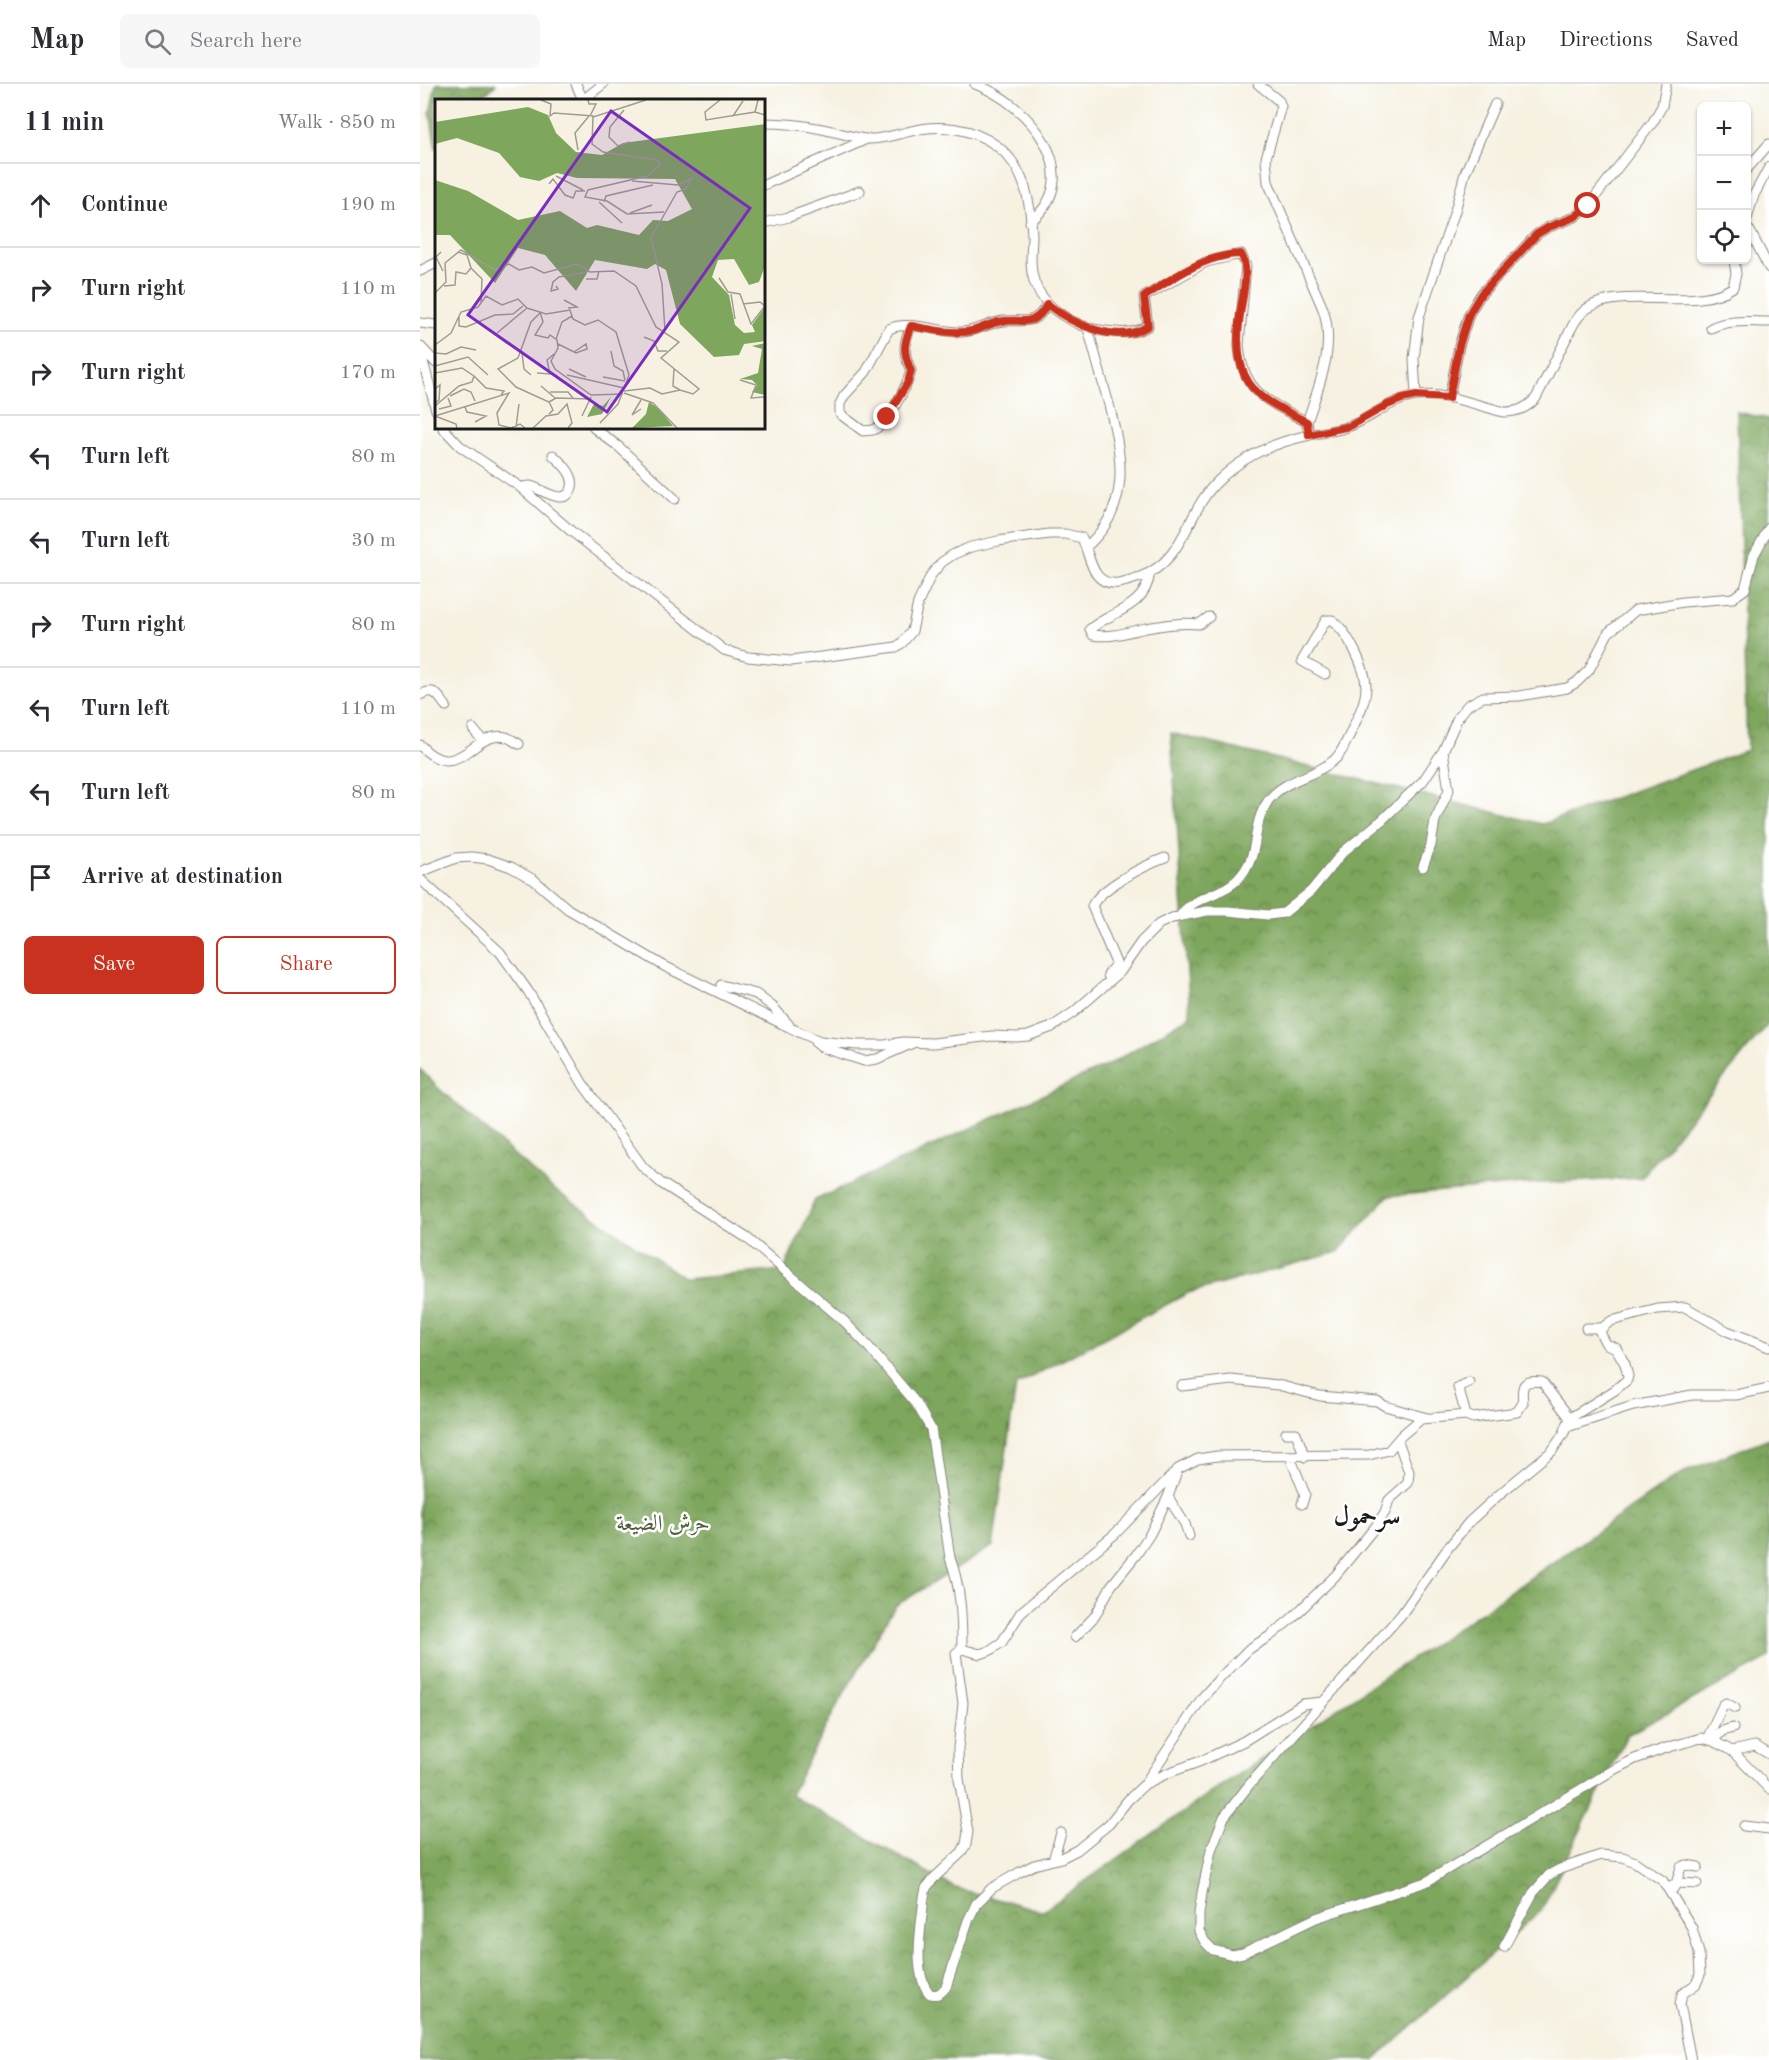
<!DOCTYPE html>
<html lang="en">
<head>
<meta charset="utf-8">
<style>
	body { margin:0; font-family:"Old Standard TT",Amiri,serif; background:#f7f7f7; color:#2b2b33 }
	.controls { position:absolute; right:18px; top:18px; display:grid; overflow:hidden; border-radius:9px; box-shadow:0 2px 4px #0004 }
	.controls button { width:54px; height:54px; display:grid; place-items:center; padding:0; border:0; border-bottom:2px solid #e1e1e2; background:#fff; color:#2b2b33; font:30px sans-serif }
	.stop { position:absolute; width:18px; height:18px; margin:-14px; border:4px solid #c8321e; border-radius:50%; background:#fff }
	.stop.end { background:#c8321e; border-color:#fff; box-shadow:0 2px 6px #0008 }
	.list { margin:0; padding:0; list-style:none }
	h2 { display:flex; justify-content:space-between; align-items:center; height:78px; margin:0; padding:0 24px; font-size:26px }
	h2 small { font-size:20px; font-weight:400; color:#7c7c81 }
	.list li { display:grid; grid-template-columns:39px 1fr auto; gap:18px; align-items:center; box-sizing:border-box; height:84px; padding:0 24px; border-top:2px solid #e1e1e2 }
	.list b { display:block; font-size:22px; white-space:nowrap }
	.list em { font-size:20px; font-style:normal; color:#7c7c81 }
	.actions { display:flex; gap:12px; padding:18px 24px }
	.actions a { flex:1; padding:14px 0; border:2px solid #c8321e; border-radius:9px; text-align:center; font-size:21px; color:#c8321e }
	.actions .main { background:#c8321e; color:#fff }
	.icon { flex:none; width:33px; height:33px; fill:none; stroke:currentColor; stroke-width:2; stroke-linecap:round; stroke-linejoin:round }
	.map { position:relative; flex:none; width:1349px; height:1976px; overflow:hidden }
	header { display:flex; align-items:center; gap:36px; box-sizing:border-box; height:84px; padding:0 30px; background:#fff; border-bottom:2px solid #e1e1e2 }
	header strong { font-size:28px }
	nav { display:flex; gap:33px; margin-inline-start:auto; font-size:21px }
	.search { width:420px; height:54px; background:#f7f7f7; display:flex; align-items:center; gap:15px; box-sizing:border-box; padding:0 21px; border-radius:9px; color:#7c7c81; font-size:22px }
	main { display:flex }
	aside { flex:1; background:#fff }
	.map>svg:first-child { display:block }
	.forest { fill:url(#forest-crowns); stroke:#4d613c; stroke-width:1.5 }
	.lines { fill:none; stroke-linecap:round; stroke-linejoin:round }
	.minor-casing { stroke:#89867e; stroke-width:11 }
	.minor { stroke:#fff; stroke-width:9 }
	.route { stroke:#c8321e; stroke-width:8 }
	.labels { text-anchor:middle; stroke-width:5; stroke-linejoin:round; paint-order:stroke }
	.park-label { font-size:22px; fill:#505d3b; stroke:#fff }
	.quarter-label { font-size:26px; font-weight:bold; fill:#1c1c1c; stroke:#fff }
	.inset-road { fill:none; stroke:#9f9c92; stroke-width:1.5 }
	.view { fill:#7b2cbf; fill-opacity:0.15; stroke:#7b2cbf; stroke-width:3 }
	.inset-edge { fill:none; stroke:#1c1c1c; stroke-width:3 }
</style>
</head>
<body>
<header>
<strong>Map</strong>
<div class="search"><svg class="icon" aria-label="search" viewBox="0 0 24 24"><circle cx="10" cy="10" r="6"/><path d="M15 15l6 6"/></svg>Search here</div>
<nav><a>Map</a><a>Directions</a><a>Saved</a></nav>
</header>
<main>
<aside>
<h2>11 min<small>Walk · 850 m</small></h2>
<ul class="list">
<li><svg class="icon" aria-label="ahead" viewBox="0 0 24 24"><path d="M12 20V5M6 11l6-6 6 6"/></svg><div><b>Continue</b></div><em>190 m</em></li>
<li><svg class="icon" aria-label="right" viewBox="0 0 24 24"><path d="M7 20v-9h11M14 6l5 5-5 5"/></svg><div><b>Turn right</b></div><em>110 m</em></li>
<li><svg class="icon" aria-label="right" viewBox="0 0 24 24"><path d="M7 20v-9h11M14 6l5 5-5 5"/></svg><div><b>Turn right</b></div><em>170 m</em></li>
<li><svg class="icon" aria-label="left" viewBox="0 0 24 24"><path d="M17 20v-9H6M10 6l-5 5 5 5"/></svg><div><b>Turn left</b></div><em>80 m</em></li>
<li><svg class="icon" aria-label="left" viewBox="0 0 24 24"><path d="M17 20v-9H6M10 6l-5 5 5 5"/></svg><div><b>Turn left</b></div><em>30 m</em></li>
<li><svg class="icon" aria-label="right" viewBox="0 0 24 24"><path d="M7 20v-9h11M14 6l5 5-5 5"/></svg><div><b>Turn right</b></div><em>80 m</em></li>
<li><svg class="icon" aria-label="left" viewBox="0 0 24 24"><path d="M17 20v-9H6M10 6l-5 5 5 5"/></svg><div><b>Turn left</b></div><em>110 m</em></li>
<li><svg class="icon" aria-label="left" viewBox="0 0 24 24"><path d="M17 20v-9H6M10 6l-5 5 5 5"/></svg><div><b>Turn left</b></div><em>80 m</em></li>
<li><svg class="icon" aria-label="arrive" viewBox="0 0 24 24"><path d="M6 21V4h12l-3 4 3 4H6"/></svg><div><b>Arrive at destination</b></div></li>
</ul>
<div class="actions"><a class="main">Save</a><a>Share</a></div>
</aside>
<div class="map">
<svg width="1349" height="1976" viewBox="0 0 1349 1976">
	<defs>
		<pattern id="forest-crowns" width="20" height="18" patternUnits="userSpaceOnUse" patternTransform="scale(1.5)"><rect width="20" height="18" fill="#7ea65d"/><path d="M2 6a3 3 0 1 1 6 0M12 15a3 3 0 1 1 6 0" fill="none" stroke="#66864c"/></pattern>
	</defs>
	<rect width="100%" height="100%" fill="#fff"/>
	<filter id="ink" filterUnits="userSpaceOnUse"><feTurbulence type="fractalNoise" baseFrequency=".0167" numOctaves="2"/><feDisplacementMap in="SourceGraphic" scale="12" xChannelSelector="R" yChannelSelector="G"/><feConvolveMatrix kernelMatrix="1 2 1 2 8 2 1 2 1" color-interpolation-filters="sRGB"/></filter>
	<filter id="wash" filterUnits="userSpaceOnUse"><feTurbulence type="fractalNoise" baseFrequency=".008" numOctaves="4" result="noise"/><feDisplacementMap in="SourceGraphic" scale="24" xChannelSelector="R" yChannelSelector="G"/><feGaussianBlur stdDeviation="1.35" result="paint"/><feColorMatrix in="noise" values="0 0 0 0 0 0 0 0 0 0 0 0 0 0 0 0 0 1.4 0 .05"/><feComposite in="paint" operator="in"/></filter>
	<g filter="url(#wash)">
		<rect width="100%" height="100%" fill="#f6f1e1"/>
		<path class="forest" d="M16,0H76L60,16H16V65L10,28Z
			M1317,328L1349,335V939L1221,1094L1103,1100L968,1112L918,1168L768,1209L596,1301L573,1462L475,1522L419,1618L370,1711L535,1804L623,1827L790,1709L1057,1531L1260,1390L1349,1354V1574L1207,1651L1122,1825L954,1976H0V985L17,1003L132,1104L265,1195L364,1186L395,1116L690,980L770,932L751,649L1122,740L1327,666Z"/>
	</g>
	<g filter="url(#ink)">
		<g class="lines">
			<defs>
				<path id="minor" d="M156,0L163,16
					M555,0C608,19 669,91 610,138
					M838,0L859,17L861,22L846,74L848,98L903,225C916,264 899,301 887,338
					M163,16L183,0
					M344,39C363,39 383,41 402,45C417,48 432,53 446,55C460,56 474,51 487,48C518,39 551,43 577,62C605,83 611,119 612,152C612,165 609,179 613,193C616,208 629,223 642,231C654,239 665,244 679,246C696,249 713,251 728,242L724,213L786,178L821,170L826,182L819,260C822,309 848,317 887,338L889,351
					M1326,86L1349,60
					M344,101L447,55
					M1326,138L1334,111L1349,83
					M344,139L369,133L440,107
					M1326,144L1330,147L1349,184
					M0,187L16,179
					M0,239L16,241
					M491,242C483,261 483,268 491,287C487,302 468,340 453,346C450,347 446,346 443,347L420,330V320L424,312L446,288L469,245C487,235 521,249 543,248C557,247 569,239 583,237C604,235 615,243 627,220
					M1291,244C1309,235 1329,238 1349,238
					M0,262L16,279
					M0,266L16,326
					M996,312L994,275L999,233L1035,127L1045,89L1075,20
					M1029,314L1039,262L1049,230L1061,210L1117,150L1129,143L1155,133L1168,122L1233,38L1242,22L1246,0
					M23,344L40,362L100,403L151,447L304,566L328,573L371,577L476,563L482,559L492,547L498,519L511,491L522,478L534,470L551,463L578,457L629,450H645L662,454C671,473 671,502 698,499C706,498 713,495 720,493C766,476 766,427 798,397C824,371 855,358 890,351C903,348 917,347 930,342C953,333 970,316 995,312C1025,308 1056,321 1084,328C1098,328 1107,324 1116,314C1126,295 1135,276 1145,257C1150,247 1154,236 1162,229C1191,198 1277,230 1313,203L1316,190L1314,176
					M174,344L199,363L255,415
					M100,403C104,403 107,402 110,402C121,404 146,425 152,403C155,390 141,379 133,371
					M666,463C713,422 702,370 688,317C681,293 675,269 668,245
					M730,489C725,525 693,526 670,545L673,551C691,554 708,548 726,544C743,541 761,538 779,540L789,533
					M0,611C15,603 17,611 26,622
					M53,645L63,657
					M0,661C38,702 54,645 86,653C90,654 95,658 99,660
					M1003,783L1011,761L1015,736L1029,706L1023,667
					M0,788L36,774L51,773L68,775L91,783L114,796L148,825L244,882L381,949L400,957L437,961H465L483,958L513,959L572,952L597,953L608,952L632,943L654,928L700,888L721,858L739,840L752,834L787,827H808L848,831L864,829L891,807L923,768L962,736L1003,697L1023,667L1038,633L1048,621L1063,613L1099,612L1147,604L1157,598L1169,586L1188,549L1216,526L1263,518L1313,514L1325,505L1334,471L1349,444
					M0,795L80,868L108,907L163,1000L223,1083L241,1099L327,1154L425,1238L447,1261L496,1319L511,1345L530,1474C541,1503 542,1534 542,1565L536,1569L543,1619L538,1664L539,1695L548,1748L546,1760L542,1768L514,1794L506,1804L504,1813C502,1839 491,1889 510,1910C518,1912 521,1909 526,1903L548,1837L556,1820L572,1804L600,1788L614,1781L641,1774L657,1766L689,1740L708,1716L725,1700L748,1689L781,1677L824,1657L883,1620L903,1618
					M760,832C773,812 801,812 817,796C843,770 829,744 848,717C864,695 892,694 913,677C921,671 925,660 930,650C936,636 946,619 946,603C946,584 927,547 912,536H906L882,577L905,590
					M690,896L688,891L696,879L672,822C681,803 726,781 745,774
					M301,901L336,910L353,923L369,941
					M395,958L401,963L444,977L457,975L491,960
					M1166,1244H1182
					M762,1302L811,1296L858,1301L900,1312L957,1317L965,1322L1007,1334
					M1046,1331L1038,1303L1049,1298
					M1150,1334L1195,1306L1207,1296L1208,1292L1205,1280L1196,1264L1186,1260L1180,1248L1182,1244L1191,1237L1238,1225L1265,1223L1307,1247L1349,1263
					M1147,1343L1213,1322L1272,1311H1316L1349,1304
					M866,1349H876L885,1373
					M870,1373L885,1410L882,1420
					M748,1413L765,1440L769,1452
					M655,1553L675,1532L691,1502L716,1471L730,1450L748,1413L757,1387
					M542,1565L560,1570L569,1567L582,1558L601,1528L695,1450L758,1385L778,1375L797,1372L949,1371L969,1366L982,1351L1001,1335L1046,1331L1053,1334L1097,1328L1103,1319C1101,1302 1102,1295 1122,1298L1150,1334L1144,1349L1132,1367L1082,1408L1049,1438L1028,1464L981,1531L829,1701L804,1733L791,1766L782,1809L779,1830V1847L785,1858L793,1866L813,1871L823,1869L896,1834L1006,1798L1195,1685L1215,1675L1246,1664L1281,1654L1293,1657L1312,1667L1349,1705
					M1287,1655L1303,1621L1306,1619L1315,1624
					M1293,1657L1302,1647L1313,1644
					M1312,1667L1335,1662L1349,1670
					M726,1698L782,1614L798,1596L829,1565L850,1552L870,1536L915,1492L956,1442L965,1428L969,1416L988,1399L989,1388L978,1357
					M1324,1742L1349,1745
					M633,1776L641,1749
					M1252,1801L1261,1799L1277,1800
					M1251,1808L1256,1800L1261,1783L1266,1781L1278,1783
					M1084,1863L1113,1809L1129,1791L1140,1785L1181,1771L1203,1773L1215,1778L1243,1797L1272,1844L1279,1869L1280,1891L1276,1900L1262,1910L1260,1920L1271,1976"/>
			</defs>
			<use href="#minor" class="minor-casing"/>
			<use href="#minor" class="minor"/>
		</g>
	</g>
	<g class="lines" filter="url(#ink)">
		<path class="route" d="M467,333L488,298L491,287C483,268 483,261 491,242C510,245 532,251 552,247C561,245 569,240 578,238C600,233 614,246 627,220C651,239 697,262 728,242L724,213C752,194 787,170 821,170C828,182 825,198 823,212C818,239 813,275 829,299C841,317 868,328 887,338L889,351L930,342L967,321L982,315L996,312L1029,314L1039,262L1049,230L1061,210L1117,150L1129,143L1155,133L1168,122"/>
	</g>
	<g class="labels">
		<g class="park-label">
			<text x="243" y="1446">حرش الضيعة</text>
		</g>
		<g class="quarter-label">
			<text x="947" y="1440">سرحمول</text>
		</g>
	</g>
	<g transform="translate(15 15)">
		<rect width="330" height="330" fill="#f6f1e1"/>
		<path d="M93,8L113,16L121,34L141,53L167,56L188,44L330,25V167L324,183L314,186L299,160L283,161L277,178L294,196L300,226L309,234L320,233L317,226L330,208V242L309,245L304,256L279,258L245,225L231,171L220,165L212,170L160,161L141,192L110,156L83,149L60,184L15,136H0V81L33,92L83,121L125,112L152,129L162,126L204,136L218,121L233,122L257,110L240,80L142,79L122,74L104,82L85,78L64,54L22,39L0,45V23ZM330,244V296L317,293L322,286L317,281L305,280L323,274L327,250L317,247ZM176,298L167,315L152,318L159,305L168,307ZM214,303L223,309L238,327L197,329L211,315Z" fill="#7ea65d"/>
		<path class="inset-road" d="M106,1L116,5L115,17L119,14L159,17M153,1L154,5H161L155,17M211,1L158,18L157,45L168,53L222,61L225,66L212,77L153,91L150,98L172,102L192,115L229,113M285,1L270,13L271,21L320,13M323,1L320,13L330,16M189,11L175,28L174,38L183,47L195,43M298,17L308,2M143,51L140,34L154,17M121,77L148,91M197,82L243,86L257,79L251,90L242,93L216,139L227,185L230,232M114,85L118,80L130,96L138,99L141,92H150M164,103L187,124M169,103L171,97L218,86M195,114L217,106M6,153L1,158L8,172M23,153L32,156L36,169L47,180L46,203M284,179L293,193L305,195L316,225L330,207M151,180H162L164,172M9,187L20,186L21,173L31,175L36,169M121,187L123,190L116,192L118,183L124,178L152,173M0,194L11,183L10,164L26,151L60,171L74,165L84,171L97,168L109,174L142,165L155,173L179,172L201,187L221,228L244,243L226,259L264,290L258,295L245,291L227,295L215,289L189,292M296,195L300,220M129,201L142,208L133,209M308,205L325,203L330,207M105,213L108,223L100,236L113,239L115,236L122,241L123,249L116,262L120,270L156,296L188,295M105,214L96,223L83,259L63,270L81,288L114,303L118,311L114,315M24,218V227L31,228L60,216L78,215L88,207M62,234L92,209M209,238L219,242L223,252H232M121,240L127,223L137,217M123,245L141,254L152,250L151,245L139,253M0,246L16,234L26,213L43,208L51,197L67,206L83,200L92,209L111,215L135,211L138,220L150,226L163,221L181,233L194,276L183,305L165,324M176,252L179,267L188,272L190,281M0,254L11,255L26,248L41,251M87,254L89,270L96,276M0,267L33,258L53,276M239,269L238,287L245,291M134,270L151,278M0,274L27,269L39,277L37,283L24,287L0,307M102,274L115,275L112,261L119,255M132,276L189,289M39,277L51,289L69,292L66,296M168,278L190,282M305,281L321,286L316,299L330,298M106,287L120,299M0,290L5,286L4,301L0,304M115,293H133L138,299M189,294L218,304L242,329M15,297L29,290L36,293L40,302M114,303L121,299L156,300M30,308L32,313L51,317L40,323M4,310L16,307L13,299M206,310L197,316L206,301M0,317L21,325L22,329M0,317L74,294L62,314L64,326L76,329L85,325L90,329M147,317L156,298M81,328L84,305M98,329L111,317L123,315L132,305L137,324L133,329"/>
		<path class="view" d="M176,12L315,109L172,313L33,216Z"/>
		<rect width="330" height="330" class="inset-edge"/>
	</g>
</svg>
<div class="controls">
<button>+</button>
<button>−</button>
<button><svg class="icon" aria-label="locate" viewBox="0 0 24 24"><circle cx="12" cy="12" r="6"/><path d="M12 2v4M12 18v4M2 12h4M18 12h4"/></svg></button>
</div>
<div class="stop" style="left:1168px;top:122px"></div>
<div class="stop end" style="left:467px;top:333px"></div>
</div>
</main>
</body>
</html>
